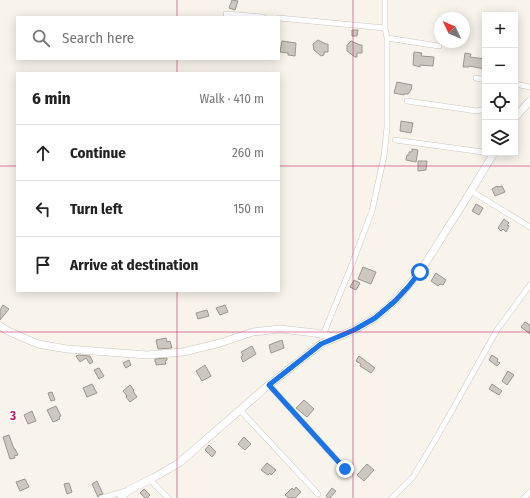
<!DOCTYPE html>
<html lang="en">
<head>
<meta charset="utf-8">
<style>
	body { margin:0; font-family:"Fira Sans Condensed",sans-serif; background:#f2f2f2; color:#222 }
	.controls { position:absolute; right:12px; top:12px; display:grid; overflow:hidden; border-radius:0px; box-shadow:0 2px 10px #0003 }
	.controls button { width:36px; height:36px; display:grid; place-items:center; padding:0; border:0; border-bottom:1px solid #e0e0e0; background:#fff; color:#222; font:20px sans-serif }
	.compass { position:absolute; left:434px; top:12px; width:36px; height:36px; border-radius:50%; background:#fff; box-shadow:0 2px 10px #0003; rotate:314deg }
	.stop { position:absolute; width:12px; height:12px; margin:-9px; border:3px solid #1a73e8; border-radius:50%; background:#fff }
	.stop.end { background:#1a73e8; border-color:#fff; box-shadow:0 1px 4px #0008 }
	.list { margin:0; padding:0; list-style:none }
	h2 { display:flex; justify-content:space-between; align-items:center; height:52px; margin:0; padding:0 16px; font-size:17px }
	h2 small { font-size:13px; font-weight:400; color:#767676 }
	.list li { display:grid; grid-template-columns:26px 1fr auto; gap:12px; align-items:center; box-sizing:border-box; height:56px; padding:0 16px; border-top:1px solid #e0e0e0 }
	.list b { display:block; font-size:15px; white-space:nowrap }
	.list em { font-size:13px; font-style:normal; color:#767676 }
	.icon { flex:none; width:22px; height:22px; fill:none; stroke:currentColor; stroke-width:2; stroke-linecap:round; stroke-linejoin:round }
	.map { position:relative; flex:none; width:530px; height:498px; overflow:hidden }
	.search { position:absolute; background:#fff; box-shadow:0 2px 10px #0003; left:16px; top:16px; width:264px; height:44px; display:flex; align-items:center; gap:10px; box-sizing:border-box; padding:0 14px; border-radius:0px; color:#767676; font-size:15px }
	.panel { position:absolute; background:#fff; box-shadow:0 2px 10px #0003; left:16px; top:72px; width:264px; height:220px; border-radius:0px }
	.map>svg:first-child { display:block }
	.building { fill:#ccc8c0; stroke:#9b9790 }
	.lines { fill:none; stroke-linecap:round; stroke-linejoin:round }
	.street-casing { stroke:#cac6be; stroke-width:6 }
	.secondary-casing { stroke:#cac6be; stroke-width:8 }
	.street { stroke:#fff; stroke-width:5 }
	.secondary { stroke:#fff; stroke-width:7 }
	.route { stroke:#1a73e8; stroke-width:5 }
	.grid { fill:none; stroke:#c2185b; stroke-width:1; stroke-opacity:0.55 }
	.grid-label { font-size:13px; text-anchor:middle; font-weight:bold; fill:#c2185b; stroke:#fff; stroke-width:3.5; stroke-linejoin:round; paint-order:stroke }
</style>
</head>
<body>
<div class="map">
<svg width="530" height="498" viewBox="0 0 530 498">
	<rect width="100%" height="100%" fill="#f8f4ec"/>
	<path class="building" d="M232,0L238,1L235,10L229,8Z
		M352,30H358L357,36H352Z
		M318,40L326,44H328V52H324V55L321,56L314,50L313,44Z
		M282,41L296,43L295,56L288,55V53L280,52Z
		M351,41L360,45H362V53H357V57H355L347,51V45Z
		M414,52L422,53L421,56L434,57L433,66L420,65V67L413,65Z
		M465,53L471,54L470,57L485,59V69L469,66V67H463Z
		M397,82L412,85L411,90L408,94H404V95L394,93Z
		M401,121L413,123L411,133L400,131Z
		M412,149L418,150L416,162L406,160L407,155H409V152H412Z
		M418,161H427L426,170L418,171Z
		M497,186L498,187L502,186L505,192L495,196L492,189Z
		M476,204L483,208L479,215L472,211Z
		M504,219L509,223L507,225L509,226L506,232L503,229L501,231L498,228Z
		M363,267L376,272L371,284L358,279Z
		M436,273L446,280L443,285L440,284L438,286L431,281Z
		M354,280L360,283L356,290L350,287Z
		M3,305L9,309L0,320V310Z
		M225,305L228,312L220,315L216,308Z
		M207,310L209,316L198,319L196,313Z
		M525,322L530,325V334L521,327Z
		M166,338L167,342L170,341L172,348L158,349L156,340Z
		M282,340L284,348L271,353L269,345Z
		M252,346L256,354L243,362L241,357L243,355L241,352Z
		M79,355L90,356L93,362L90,364L86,358L80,362L76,356Z
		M492,355L498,359L497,361L500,363L497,366L489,360Z
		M359,356L375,368L371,373L360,366L361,364L356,361Z
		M167,358V360L165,361L166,364L156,365V362H155V359Z
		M129,360L131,365L126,368L123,363Z
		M205,365L211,376L202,381L196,371Z
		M99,368L104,376L99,379L94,370Z
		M508,371L514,375L507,385L502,381Z
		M92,384L97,393L87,397L83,388Z
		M492,384L502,391L499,395L489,389Z
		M130,385L134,390L133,391L137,397L130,402L126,397L127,396L123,391Z
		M52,392L55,400L51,401L48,393Z
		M304,400L314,409L307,417L296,408Z
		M56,406L61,416L59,417L60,419L53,422L47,410Z
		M32,411L36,421L28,424L24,415Z
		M9,435L14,449H15L18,455L14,456L15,458L10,459L3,437Z
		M244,437L251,444L245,450L238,444Z
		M209,445L216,452L212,457L205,450Z
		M267,463L276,470L271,475L270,473L268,475L261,470Z
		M367,464L374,470L364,481L357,475Z
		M25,479L29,487L20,491L16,482Z
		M97,481L103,494L99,495L98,497L92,484Z
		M69,483L72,492L67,494L64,484Z
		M296,487L301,492L295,498H289L285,495L292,488L294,490Z
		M332,488L336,491L330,498H328L326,496Z
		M144,489L150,495L147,498H145L140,493Z"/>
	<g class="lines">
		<defs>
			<path id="street" d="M226,14L263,17
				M279,18L385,28
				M387,38L439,46
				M476,78L485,80
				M515,84L530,87
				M407,101L477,111L485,109
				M395,140L483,152L485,149
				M471,191L530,227
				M323,335L351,267L372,211L384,156L387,127V38L385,28V0
				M269,385L345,469
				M240,410L318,494
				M150,480L168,498
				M102,498L129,490
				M392,498L413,477L438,435L455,405L497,330L530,285
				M524,498L530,492"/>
			<path id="secondary" d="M515,118L519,113L530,101
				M0,326L10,332L38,344L67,349L147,355L183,352L220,343L253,332L280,329L315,333L335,337
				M121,498L129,490L153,478L179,463L265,388L321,344L354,330L375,318L395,301L420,272L466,199L494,153"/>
		</defs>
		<use href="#street" class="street-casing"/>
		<use href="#secondary" class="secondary-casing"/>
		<use href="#street" class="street"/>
		<use href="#secondary" class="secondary"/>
	</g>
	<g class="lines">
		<path class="route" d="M345,469L269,385L321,344L354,330L375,318L395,301L408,287L420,272"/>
	</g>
	<path class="grid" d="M177,0V17M353,0V498M177,59V73M0,166H17M279,166H530M177,291V498M0,332H530"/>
	<g class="grid-label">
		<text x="13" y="420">3</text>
	</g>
</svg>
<div class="controls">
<button>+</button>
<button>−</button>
<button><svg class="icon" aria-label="locate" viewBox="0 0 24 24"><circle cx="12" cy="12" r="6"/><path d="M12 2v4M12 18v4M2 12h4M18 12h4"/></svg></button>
<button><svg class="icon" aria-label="layers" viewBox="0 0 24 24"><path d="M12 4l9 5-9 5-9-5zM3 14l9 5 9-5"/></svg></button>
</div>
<svg class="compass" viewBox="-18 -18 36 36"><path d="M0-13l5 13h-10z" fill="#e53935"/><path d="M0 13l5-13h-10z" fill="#767676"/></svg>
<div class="stop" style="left:420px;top:272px"></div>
<div class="stop end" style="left:345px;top:469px"></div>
<div class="search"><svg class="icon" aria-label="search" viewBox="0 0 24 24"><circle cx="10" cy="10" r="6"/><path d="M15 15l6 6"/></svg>Search here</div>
<section class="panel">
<h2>6 min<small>Walk · 410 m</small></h2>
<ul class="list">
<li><svg class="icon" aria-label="ahead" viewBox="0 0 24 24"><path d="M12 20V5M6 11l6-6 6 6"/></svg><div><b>Continue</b></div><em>260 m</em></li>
<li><svg class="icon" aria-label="left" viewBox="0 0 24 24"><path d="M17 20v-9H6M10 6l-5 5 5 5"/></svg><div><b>Turn left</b></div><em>150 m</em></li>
<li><svg class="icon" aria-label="arrive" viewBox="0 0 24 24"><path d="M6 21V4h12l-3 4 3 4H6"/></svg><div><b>Arrive at destination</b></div></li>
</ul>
</section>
</div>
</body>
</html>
